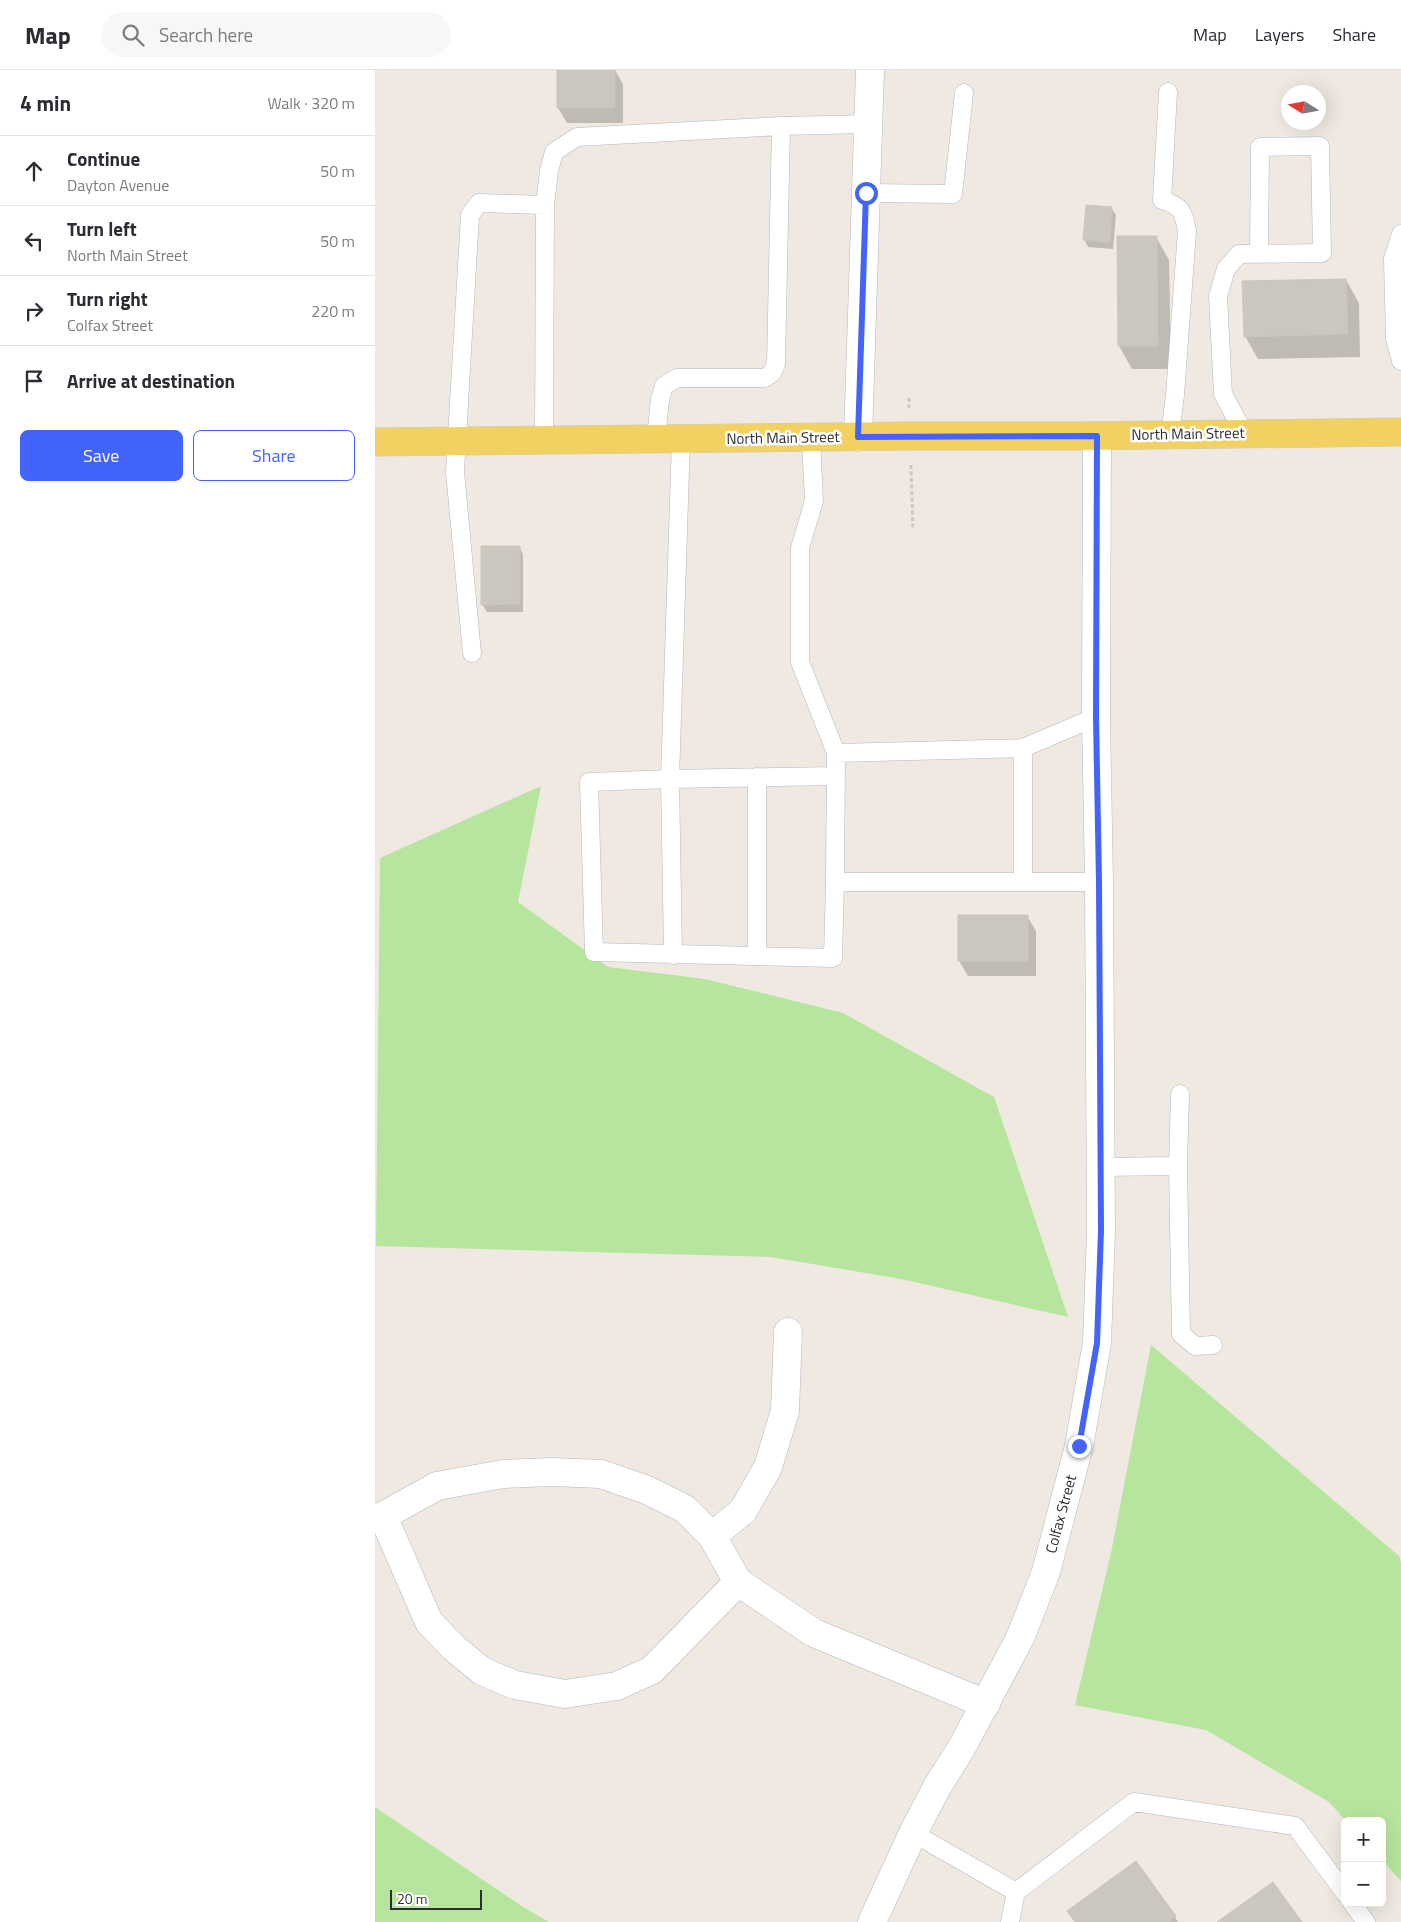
<!DOCTYPE html>
<html lang="en">
<head>
<meta charset="utf-8">
<style>
	body { margin:0; font-family:"Titillium Web",sans-serif; background:#f7f7f7; color:#2b2b33 }
	.controls { position:absolute; right:15px; bottom:15px; display:grid; overflow:hidden; border-radius:8px; box-shadow:0 5px 20px #0002 }
	.controls button { width:45px; height:45px; display:grid; place-items:center; padding:0; border:0; border-bottom:1px solid #e1e1e2; background:#fff; color:#2b2b33; font:25px sans-serif }
	.compass { position:absolute; left:906px; top:15px; width:45px; height:45px; border-radius:50%; background:#fff; box-shadow:0 5px 20px #0002; rotate:281deg }
	.scale { position:absolute; left:15px; bottom:12px; width:92px; box-sizing:border-box; padding-left:5px; border:2px solid #2e2e2e; border-top:0; font-size:14px; line-height:18px; white-space:nowrap; color:#2e2e2e; -webkit-text-stroke:4px #fff; paint-order:stroke }
	.stop { position:absolute; width:15px; height:15px; margin:-11px; border:4px solid #4264fb; border-radius:50%; background:#fff }
	.stop.end { background:#4264fb; border-color:#fff; box-shadow:0 1px 5px #0008 }
	.list { margin:0; padding:0; list-style:none }
	h2 { display:flex; justify-content:space-between; align-items:center; height:65px; margin:0; padding:0 20px; font-size:21px }
	h2 small { font-size:16px; font-weight:400; color:#7c7c81 }
	.list li { display:grid; grid-template-columns:32px 1fr auto; gap:15px; align-items:center; box-sizing:border-box; height:70px; padding:0 20px; border-top:1px solid #e1e1e2 }
	.list b { display:block; font-size:19px; white-space:nowrap }
	.list p { margin:0; font-size:16px; white-space:nowrap; color:#7c7c81 }
	.list em { font-size:16px; font-style:normal; color:#7c7c81 }
	.actions { display:flex; gap:10px; padding:15px 20px }
	.actions a { flex:1; padding:11px 0; border:1px solid #4264fb; border-radius:8px; text-align:center; font-size:18px; color:#4264fb }
	.actions .main { background:#4264fb; color:#fff }
	.icon { flex:none; width:28px; height:28px; fill:none; stroke:currentColor; stroke-width:2; stroke-linecap:round; stroke-linejoin:round }
	.map { position:relative; flex:none; width:1026px; height:1852px; overflow:hidden }
	header { display:flex; align-items:center; gap:30px; box-sizing:border-box; height:70px; padding:0 25px; background:#fff; border-bottom:1px solid #e1e1e2 }
	header strong { font-size:24px }
	nav { display:flex; gap:28px; margin-inline-start:auto; font-size:18px }
	.search { width:350px; height:45px; background:#f7f7f7; display:flex; align-items:center; gap:12px; box-sizing:border-box; padding:0 18px; border-radius:28px; color:#7c7c81; font-size:19px }
	main { display:flex }
	aside { flex:1; background:#fff }
	.map>svg:first-child { display:block }
	.green { fill:#b6e59e }
	.shadow { fill:#0003 }
	.building { fill:#cbc7bf; stroke:#cbc5ba }
	.lines { fill:none; stroke-linecap:round; stroke-linejoin:round }
	.lane-casing { stroke:#b4b7c1; stroke-width:19 }
	.street-casing { stroke:#b4b7c1; stroke-width:29 }
	.secondary-casing { stroke:#b4b7c1; stroke-width:29 }
	.primary-casing { stroke:#c9c9c9; stroke-width:29 }
	.path { stroke:#c9c9c9; stroke-width:3; stroke-dasharray:4 2.5; stroke-linecap:butt }
	.lane { stroke:#fff; stroke-width:18 }
	.street { stroke:#fff; stroke-width:28 }
	.secondary { stroke:#fff; stroke-width:28 }
	.primary { stroke:#f2d163; stroke-width:28 }
	.route { stroke:#4264fb; stroke-width:6 }
	.labels { text-anchor:middle; stroke-width:5; stroke-linejoin:round; paint-order:stroke }
	.street-label { font-size:15px; fill:#2e2e2e; stroke:#fff }
</style>
</head>
<body>
<header>
<strong>Map</strong>
<div class="search"><svg class="icon" aria-label="search" viewBox="0 0 24 24"><circle cx="10" cy="10" r="6"/><path d="M15 15l6 6"/></svg>Search here</div>
<nav><a>Map</a><a>Layers</a><a>Share</a></nav>
</header>
<main>
<aside>
<h2>4 min<small>Walk · 320 m</small></h2>
<ul class="list">
<li><svg class="icon" aria-label="ahead" viewBox="0 0 24 24"><path d="M12 20V5M6 11l6-6 6 6"/></svg><div><b>Continue</b><p>Dayton Avenue</p></div><em>50 m</em></li>
<li><svg class="icon" aria-label="left" viewBox="0 0 24 24"><path d="M17 20v-9H6M10 6l-5 5 5 5"/></svg><div><b>Turn left</b><p>North Main Street</p></div><em>50 m</em></li>
<li><svg class="icon" aria-label="right" viewBox="0 0 24 24"><path d="M7 20v-9h11M14 6l5 5-5 5"/></svg><div><b>Turn right</b><p>Colfax Street</p></div><em>220 m</em></li>
<li><svg class="icon" aria-label="arrive" viewBox="0 0 24 24"><path d="M6 21V4h12l-3 4 3 4H6"/></svg><div><b>Arrive at destination</b></div></li>
</ul>
<div class="actions"><a class="main">Save</a><a>Share</a></div>
</aside>
<div class="map">
<svg width="1026" height="1852" viewBox="0 0 1026 1852">
	<rect width="100%" height="100%" fill="#efe9e1"/>
	<path class="green" d="M166,716L143,832L233,897L330,909L468,943L619,1027L693,1247L526,1209L396,1187L1,1176L5,788Z
		M776,1275L1024,1486L1026,1493V1811L1007,1790V1751H971L954,1732L831,1660L700,1635L736,1483Z
		M0,1737L148,1837L174,1852H0Z"/>
	<path class="shadow" d="M184,0H240L248,14V53H192L183,38Z
		M736,138L741,145L738,179L713,177L709,169Z
		M781,167L794,190L796,299H757L744,276Z
		M971,210L984,233L985,287L883,289L870,266Z
		M144,477L148,484V542H112L107,534Z
		M652,846L661,861V906H593L584,891Z
		M694,1842L800,1847L803,1852H700Z"/>
	<path class="building" d="M182,0H240V38H182Z
		M711,135L737,137L735,172L708,170Z
		M742,166H782L783,276H743Z
		M971,209L973,264L869,267L867,211Z
		M106,476H145V534L106,535Z
		M583,845H653V891H583Z
		M761,1791L801,1846L795,1851L796,1852H700L692,1841Z
		M898,1812L927,1852H842Z"/>
	<g class="lines">
		<defs>
			<path id="lane" d="M793,22L787,130C807,136 808,141 812,161L800,325L795,365
				M491,123L578,124L589,23
				M1026,164L1018,189L1020,269L1026,291
				M869,363L848,324L843,226L851,199L864,184L947,183L945,76L885,77L884,184
				M436,368L439,431L425,478V592L461,683L460,812
				M281,369L285,329L289,316L302,308H390L397,303L401,294L406,56
				M306,369L295,709L214,712L219,882L458,888L460,812H724
				M169,370L170,135L174,101L179,82L202,67L406,56L494,54
				M97,583L80,402L95,145L104,133L170,135
				M461,683L648,678L721,647
				M382,707V886
				M648,812V678
				M298,885L295,709L461,706
				M803,1096L806,1264L820,1276L838,1275
				M725,1097L803,1096L805,1024
				M538,1763L641,1822
				M977,1833L991,1852
				M635,1852L641,1822L759,1732L920,1756L970,1823"/>
			<path id="street" d="M8,1446L54,1552L79,1578L107,1601L140,1615L190,1624L242,1616L277,1600L363,1512
				M0,1448L8,1446L62,1416L128,1404L177,1402L226,1404L272,1420L310,1439L337,1466L363,1512L439,1563L611,1634
				M337,1466L368,1441L393,1397L410,1341L413,1262"/>
			<path id="secondary" d="M483,367L495,0
				M497,1852L538,1763L562,1717L587,1677L645,1568L671,1502L704,1376L722,1273L726,1161L724,812L721,647L722,366"/>
			<path id="primary" d="M0,372L534,366H706L1026,362"/>
		</defs>
		<use href="#lane" class="lane-casing"/>
		<use href="#street" class="street-casing"/>
		<use href="#secondary" class="secondary-casing"/>
		<use href="#primary" class="primary-casing"/>
		<path class="path" d="M534,328V338
			M536,395L538,459"/>
		<use href="#lane" class="lane"/>
		<use href="#street" class="street"/>
		<use href="#secondary" class="secondary"/>
		<use href="#primary" class="primary"/>
	</g>
	<g class="lines">
		<path class="route" d="M491,123L483,367L722,366L721,647L724,812L726,1161L722,1273L704,1376"/>
	</g>
	<g class="labels">
		<g class="street-label">
			<text transform="translate(813 364) rotate(-1)" y="5">North Main Street</text>
			<text transform="translate(408 368) rotate(-1)" y="5">North Main Street</text>
			<text transform="translate(686 1444) rotate(-75)" y="5">Colfax Street</text>
		</g>
	</g>
</svg>
<div class="controls">
<button>+</button>
<button>−</button>
</div>
<svg class="compass" viewBox="-18 -18 36 36"><path d="M0-13l5 13h-10z" fill="#e53935"/><path d="M0 13l5-13h-10z" fill="#7c7c81"/></svg>
<div class="scale">20 m</div>
<div class="stop" style="left:491px;top:123px"></div>
<div class="stop end" style="left:704px;top:1376px"></div>
</div>
</main>
</body>
</html>
